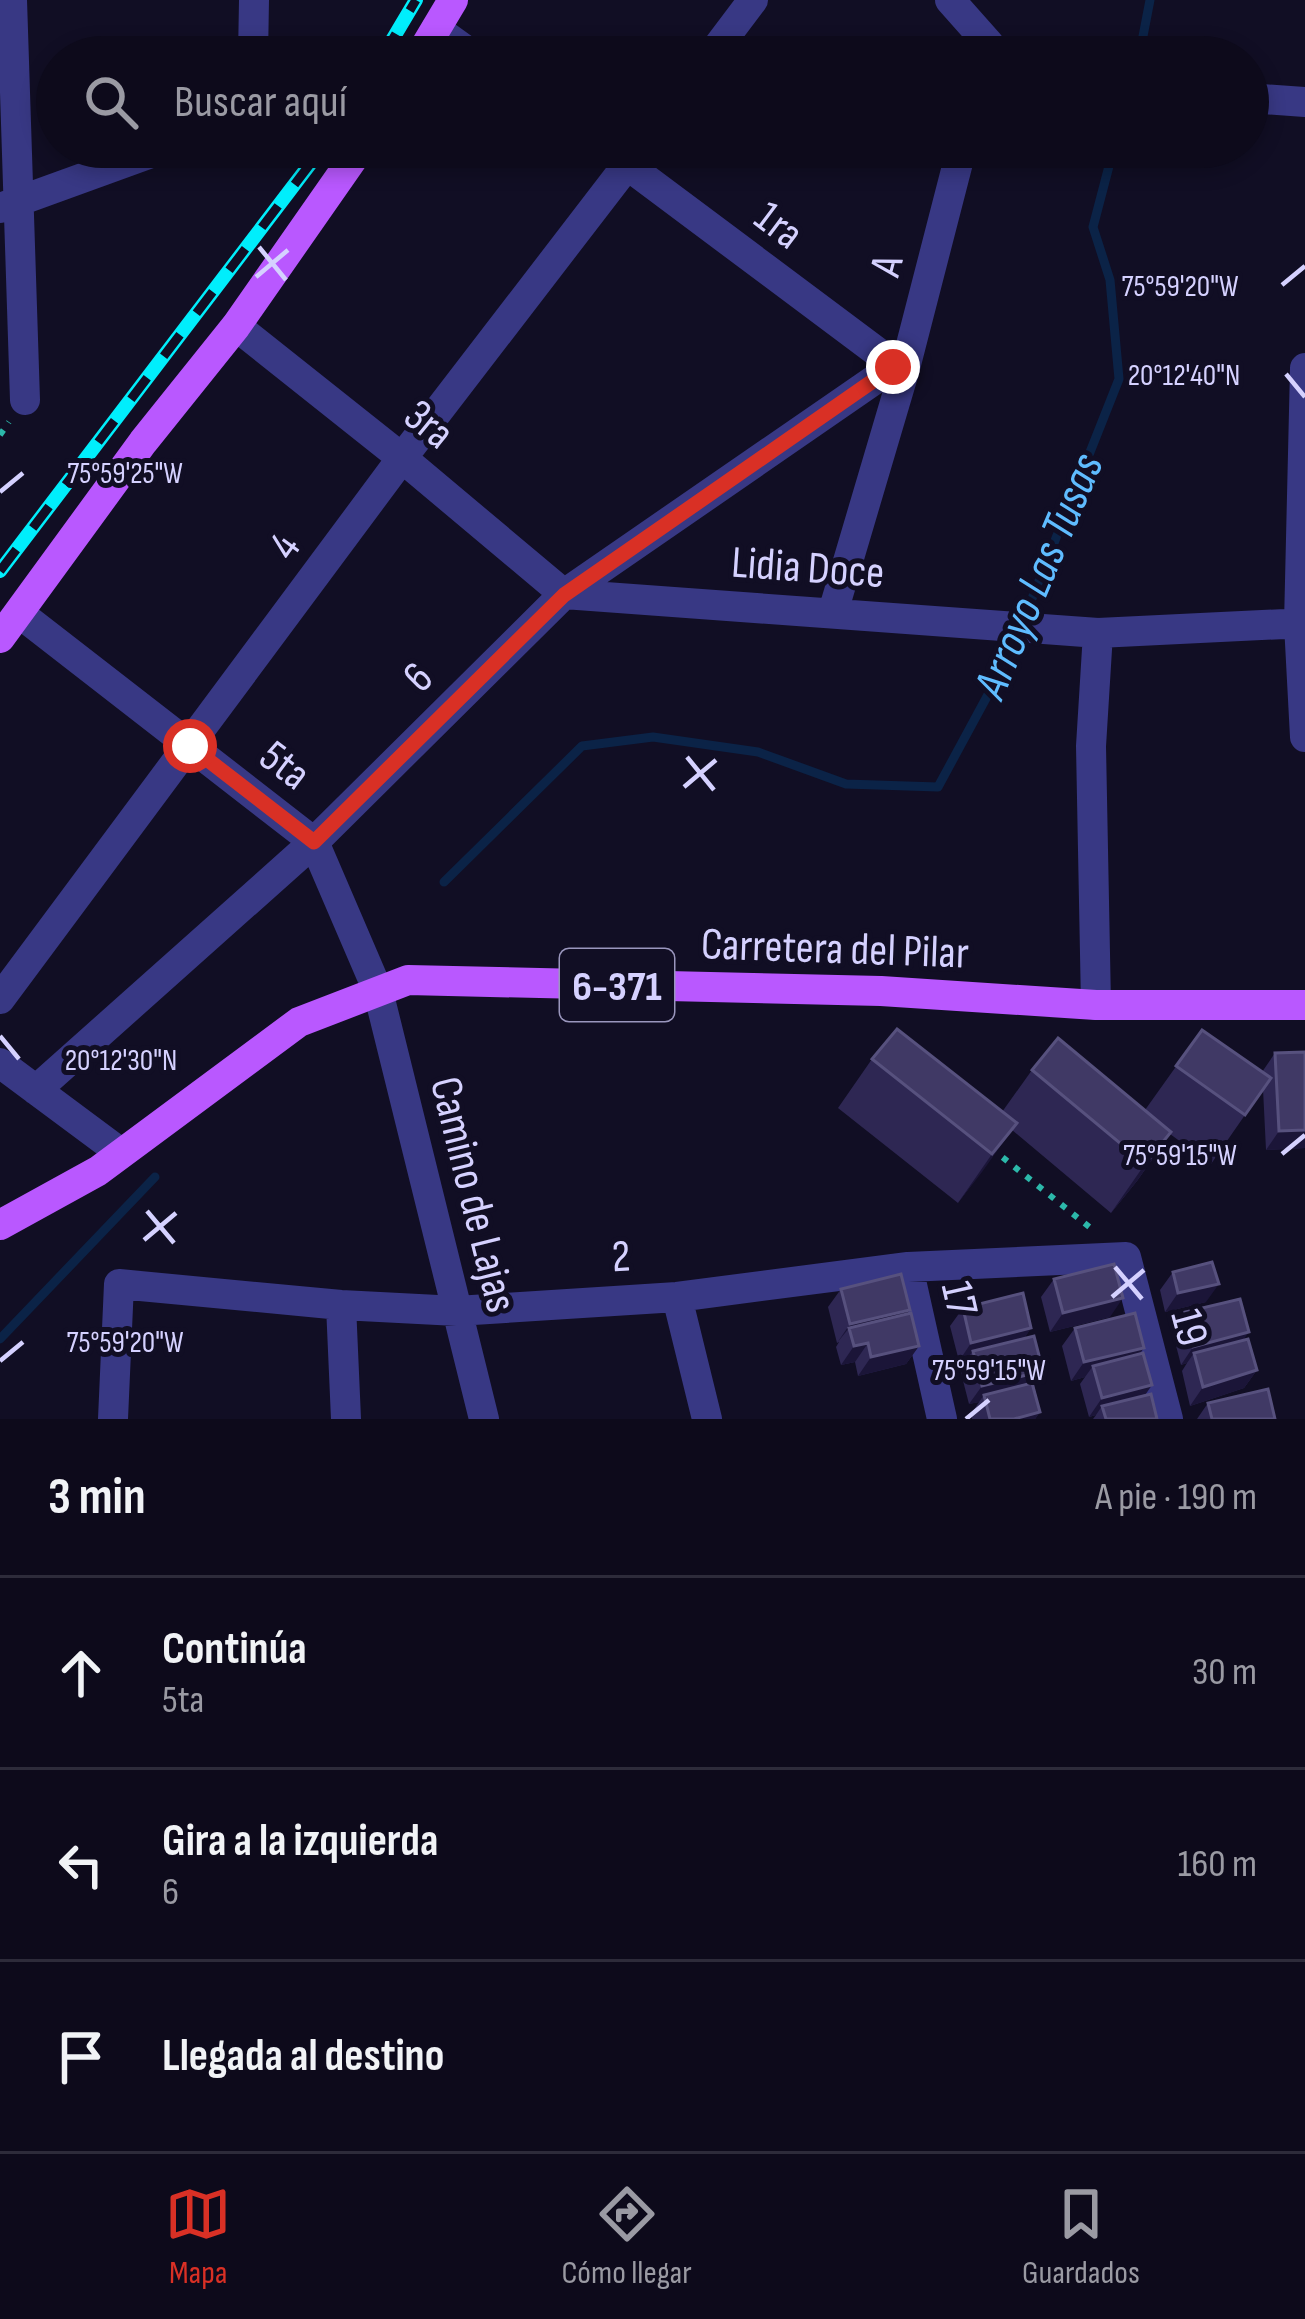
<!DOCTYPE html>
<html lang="es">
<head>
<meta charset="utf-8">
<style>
	body { margin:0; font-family:"Sofia Sans Condensed",sans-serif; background:#161324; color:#f1f3f6 }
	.stop { position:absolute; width:36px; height:36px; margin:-27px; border:9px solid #d93025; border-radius:50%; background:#fff }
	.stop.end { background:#d93025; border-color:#fff; box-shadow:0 3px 12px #0008 }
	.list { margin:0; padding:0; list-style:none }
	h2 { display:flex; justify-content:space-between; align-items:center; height:156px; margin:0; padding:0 48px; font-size:51px }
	h2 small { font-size:39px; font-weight:400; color:#9a9aa3 }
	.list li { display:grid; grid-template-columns:78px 1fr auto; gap:36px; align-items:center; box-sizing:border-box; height:192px; padding:0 48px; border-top:3px solid #2d2b3a }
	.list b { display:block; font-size:45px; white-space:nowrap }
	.list p { margin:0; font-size:39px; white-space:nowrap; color:#9a9aa3 }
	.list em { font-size:39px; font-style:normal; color:#9a9aa3 }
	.icon { flex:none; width:66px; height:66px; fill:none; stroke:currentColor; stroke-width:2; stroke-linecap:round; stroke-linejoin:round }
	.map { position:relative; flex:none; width:1305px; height:1419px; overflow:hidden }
	.search { position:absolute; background:#0d0a1b; box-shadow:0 6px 18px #0003; left:36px; right:36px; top:36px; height:132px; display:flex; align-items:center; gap:30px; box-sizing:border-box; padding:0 42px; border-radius:66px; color:#9a9aa3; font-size:45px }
	.sheet { height:732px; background:#0d0a1b }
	nav { display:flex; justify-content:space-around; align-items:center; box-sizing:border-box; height:168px; border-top:3px solid #2d2b3a; background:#0d0a1b; font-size:33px; color:#9a9aa3 }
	nav a { display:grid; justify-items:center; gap:6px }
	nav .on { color:#d93025 }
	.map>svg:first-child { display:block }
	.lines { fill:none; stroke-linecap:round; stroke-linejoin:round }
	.stream { stroke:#0b2347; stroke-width:9 }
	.path { stroke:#2cb8aa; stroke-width:6; stroke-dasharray:6 9; stroke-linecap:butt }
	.minor { stroke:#383884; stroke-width:30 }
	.major { stroke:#b958ff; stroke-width:30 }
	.rail-casing { stroke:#00eefc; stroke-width:14 }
	.rail { stroke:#110e24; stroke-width:9; stroke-dasharray:27; stroke-linecap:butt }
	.wall { fill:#2e2753 }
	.shaded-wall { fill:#1b1538 }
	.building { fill:#403965; stroke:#57517e; stroke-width:3 }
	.route { stroke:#d93025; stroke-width:15 }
	.ticks { fill:none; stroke:#d5d1ff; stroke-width:4.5 }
	.labels { text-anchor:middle; stroke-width:10; stroke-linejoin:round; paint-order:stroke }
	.shield { fill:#110e24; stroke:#9a96bd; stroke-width:3 }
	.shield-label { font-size:42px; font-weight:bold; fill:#d5d1ff }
	.street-label { font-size:45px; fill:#d5d1ff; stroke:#110e24 }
	.water-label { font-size:48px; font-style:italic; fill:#5fbcff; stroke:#110e24 }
	.ticks-label { font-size:30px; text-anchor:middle; fill:#d5d1ff; stroke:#110e24; stroke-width:10; stroke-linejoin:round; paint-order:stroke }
</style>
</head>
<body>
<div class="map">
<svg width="1305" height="1419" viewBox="0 0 1305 1419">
	<rect width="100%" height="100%" fill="#110e24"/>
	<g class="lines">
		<path class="stream" d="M1139,57L1150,0
			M444,882L582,746L653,737L758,752L846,784L938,787L1010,654L1119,379L1110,280L1093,227L1114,147
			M0,1339L155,1177"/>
		<path class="path" d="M0,435L9,422
			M991,1148L1093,1230"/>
		<path class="minor" d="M12,0L25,400
			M950,0L989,44L986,57
			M436,29L475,57
			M253,57L254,0
			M710,57L753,0
			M1248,98L1305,102
			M603,147L904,372
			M0,208L168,147
			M236,326L402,458L564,594L1098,633L1305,623
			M1305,368L1299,624L1305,737
			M833,612L904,372L962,147
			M19,613L314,842L378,991L484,1419
			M0,999L402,458L641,147
			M1096,1005L1091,746L1098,633
			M0,1063L121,1153
			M36,1090L314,842L564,594L893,367
			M908,1267L942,1419
			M677,1297L707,1419
			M341,1305L346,1419
			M113,1419L119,1284L341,1305L457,1311L677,1297L908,1267L1126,1257L1168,1419"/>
		<path class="major" d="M419,57L453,0
			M0,638L143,442L236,326L361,147
			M0,1225L98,1171L299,1022L408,980L881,991L1096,1005H1305"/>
		<defs>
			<path id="rail" d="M382,57L416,0
				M0,571L323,147"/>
		</defs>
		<use href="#rail" class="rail-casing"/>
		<use href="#rail" class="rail"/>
	</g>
	<path class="wall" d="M1202,1030L1262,1072L1275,1053L1305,1148L1266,1150L1263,1089L1211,1164L1170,1134L1137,1181L1111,1213L1012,1130L958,1203L838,1108L872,1059L1002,1112L1032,1070L1145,1110Z
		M1173,1272L1206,1302L1165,1312L1160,1290Z
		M1054,1279L1110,1317L1050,1332L1041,1297Z
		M841,1289L910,1310L907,1314L919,1346L906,1364L858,1376L855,1362L841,1365L836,1347L839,1342L837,1343L828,1307Z
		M963,1308L1031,1328L1024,1338L1040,1412L1035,1419H972L971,1414L979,1402L969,1404L960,1369L967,1359L959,1361L950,1326Z
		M1185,1312L1243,1340L1257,1370L1244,1388L1190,1406L1182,1371L1187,1363L1181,1365L1172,1330Z
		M1075,1328L1140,1353L1145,1395L1157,1419H1093L1096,1415L1089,1417L1080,1384L1085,1377L1071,1381L1062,1346Z
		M1208,1403L1275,1419H1197Z"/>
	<path class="shaded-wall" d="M1017,1123L982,1172L958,1203L992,1154Z
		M1305,1130V1148L1266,1150L1279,1131Z
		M1171,1132L1137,1181L1111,1213L1145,1164Z
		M1219,1284L1206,1302L1165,1312L1178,1293Z
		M1123,1298L1110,1317L1050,1332L1063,1313Z
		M910,1310L897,1328H849L837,1343L850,1324Z
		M1031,1328L1019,1347L973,1351L967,1359L959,1361L971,1343Z
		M1249,1332L1236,1350L1194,1353L1187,1363L1181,1365L1193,1347Z
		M868,1343L855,1362L841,1365L854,1346Z
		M919,1346L906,1364L858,1376L871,1357Z
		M1144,1348L1131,1366H1093L1085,1377L1071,1381L1084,1362Z
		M1257,1370L1244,1388L1190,1406L1203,1387Z
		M1043,1371L1030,1389L984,1395L979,1402L969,1404L982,1386Z
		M1152,1385L1139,1404L1102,1406L1096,1415L1089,1417L1102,1398Z
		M1040,1412L1035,1419H1014Z"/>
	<path class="building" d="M897,1029L1017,1123L992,1154L872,1059Z
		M1202,1030L1271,1078L1245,1115L1176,1066Z
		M1058,1038L1171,1132L1145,1164L1032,1070Z
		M1305,1052V1130L1279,1131L1275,1053Z
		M1212,1262L1219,1284L1178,1293L1173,1272Z
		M1114,1264L1123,1298L1063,1313L1054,1279Z
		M901,1274L910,1310L850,1324L841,1289Z
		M1023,1293L1031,1328L971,1343L963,1308Z
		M1240,1299L1249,1332L1193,1347L1185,1312Z
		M911,1313L919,1346L871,1357L868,1343L854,1346L849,1328Z
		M1135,1313L1144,1348L1084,1362L1075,1328Z
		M1034,1336L1043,1371L982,1386L973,1351Z
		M1248,1339L1257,1370L1203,1387L1194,1353Z
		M1143,1353L1152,1385L1102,1398L1093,1366Z
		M1032,1383L1040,1412L1014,1419H990L984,1395Z
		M1268,1389L1275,1419H1212L1208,1403Z
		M1151,1394L1157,1419H1106L1102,1406Z"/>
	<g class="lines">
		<path class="route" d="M190,746L314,842L564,595L893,367"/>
	</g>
	<path class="ticks" d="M259,247L286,280M256,277L288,250M1282,285L1305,266M1286,374L1305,397M0,492L23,473M687,757L714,790M684,787L716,760M0,1036L19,1059M1282,1154L1305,1135M147,1211L174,1243M144,1240L176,1213M1115,1267L1142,1299M1112,1297L1144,1270M0,1361L23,1342M966,1419L989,1400"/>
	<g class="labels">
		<rect class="shield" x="560" y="949" width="114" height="72" rx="9"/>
		<g class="shield-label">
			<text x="617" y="1000">6-371</text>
		</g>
		<g class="street-label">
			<text transform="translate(780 224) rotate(37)" y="16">1ra</text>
			<text transform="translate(885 265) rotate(-75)" y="16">A</text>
			<text transform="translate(430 423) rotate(39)" y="16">3ra</text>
			<text transform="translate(283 545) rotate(-54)" y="16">4</text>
			<text transform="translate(808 566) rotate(4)" y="16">Lidia Doce</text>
			<text transform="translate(417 676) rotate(-45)" y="16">6</text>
			<text transform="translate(286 764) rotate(37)" y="16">5ta</text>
			<text transform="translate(835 947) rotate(2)" y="16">Carretera del Pilar</text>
			<text transform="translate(475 1194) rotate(76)" y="16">Camino de Lajas</text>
			<text transform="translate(621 1255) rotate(-4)" y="16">2</text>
			<text transform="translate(961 1298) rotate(77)" y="16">17</text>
			<text transform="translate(1191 1327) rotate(75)" y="16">19</text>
		</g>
		<g class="water-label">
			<text transform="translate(1037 575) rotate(-67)" y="17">Arroyo Las Tusas</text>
		</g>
	</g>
	<g class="ticks-label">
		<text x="1180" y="296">75°59'20"W</text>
		<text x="1184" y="385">20°12'40"N</text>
		<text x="125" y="483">75°59'25"W</text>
		<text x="121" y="1070">20°12'30"N</text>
		<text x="1180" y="1165">75°59'15"W</text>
		<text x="125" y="1352">75°59'20"W</text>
		<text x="989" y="1380">75°59'15"W</text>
	</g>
</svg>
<div class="stop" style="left:190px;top:746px"></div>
<div class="stop end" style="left:893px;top:367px"></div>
<div class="search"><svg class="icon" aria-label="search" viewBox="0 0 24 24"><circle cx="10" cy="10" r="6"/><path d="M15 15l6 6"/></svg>Buscar aquí</div>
</div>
<section class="sheet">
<h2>3 min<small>A pie · 190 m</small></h2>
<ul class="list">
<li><svg class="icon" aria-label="ahead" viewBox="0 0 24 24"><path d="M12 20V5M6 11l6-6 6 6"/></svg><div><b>Continúa</b><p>5ta</p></div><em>30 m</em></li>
<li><svg class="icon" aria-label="left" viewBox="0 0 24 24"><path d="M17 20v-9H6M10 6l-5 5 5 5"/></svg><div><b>Gira a la izquierda</b><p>6</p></div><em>160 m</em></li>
<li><svg class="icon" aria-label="arrive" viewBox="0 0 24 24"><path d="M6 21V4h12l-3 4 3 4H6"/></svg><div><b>Llegada al destino</b></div></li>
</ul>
</section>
<nav>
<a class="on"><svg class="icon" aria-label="map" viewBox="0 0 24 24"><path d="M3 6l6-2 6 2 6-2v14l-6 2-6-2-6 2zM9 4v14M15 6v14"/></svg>Mapa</a>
<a><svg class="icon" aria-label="directions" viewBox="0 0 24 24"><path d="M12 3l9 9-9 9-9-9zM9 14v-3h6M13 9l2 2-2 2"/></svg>Cómo llegar</a>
<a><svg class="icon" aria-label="saved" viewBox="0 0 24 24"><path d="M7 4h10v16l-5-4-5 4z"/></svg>Guardados</a>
</nav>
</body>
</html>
